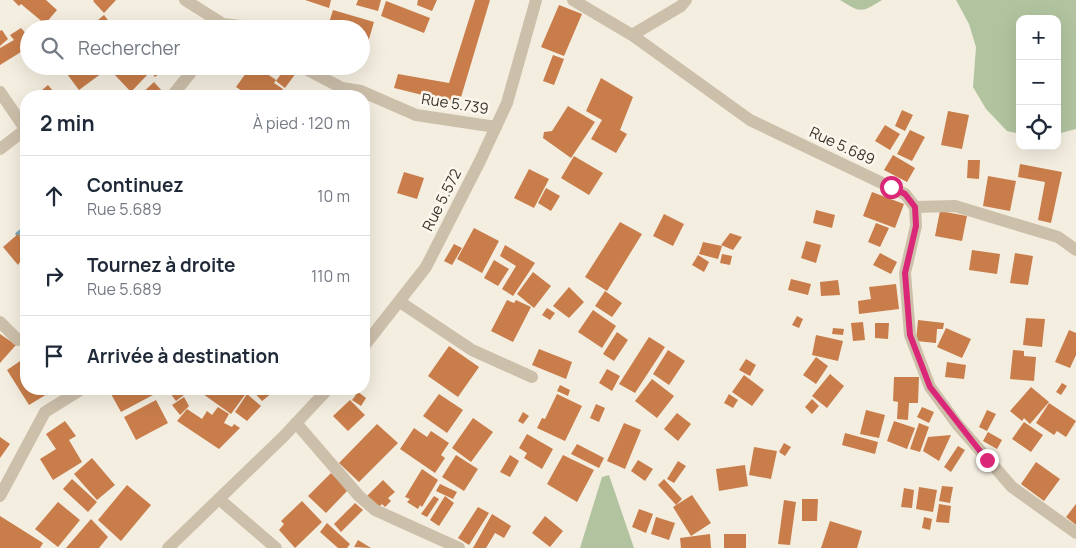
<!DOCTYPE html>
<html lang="fr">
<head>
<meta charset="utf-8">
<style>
	body { margin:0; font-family:Manrope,sans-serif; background:#f2f2f3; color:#1f2937 }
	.controls { position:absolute; right:15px; top:15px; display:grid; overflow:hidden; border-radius:10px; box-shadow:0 5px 20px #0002 }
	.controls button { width:45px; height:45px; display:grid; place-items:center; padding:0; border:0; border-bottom:1px solid #e0e1e3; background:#fff; color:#1f2937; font:25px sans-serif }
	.stop { position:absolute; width:15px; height:15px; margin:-11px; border:4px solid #db2777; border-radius:50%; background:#fff }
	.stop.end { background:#db2777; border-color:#fff; box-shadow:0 1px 5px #0008 }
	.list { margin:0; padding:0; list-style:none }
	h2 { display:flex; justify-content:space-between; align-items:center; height:65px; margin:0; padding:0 20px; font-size:21px }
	h2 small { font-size:16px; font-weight:400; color:#747a83 }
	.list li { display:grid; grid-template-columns:32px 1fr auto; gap:15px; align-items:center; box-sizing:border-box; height:80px; padding:0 20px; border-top:1px solid #e0e1e3 }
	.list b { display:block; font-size:19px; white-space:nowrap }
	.list p { margin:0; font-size:16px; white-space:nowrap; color:#747a83 }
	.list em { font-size:16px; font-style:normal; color:#747a83 }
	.icon { flex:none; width:28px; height:28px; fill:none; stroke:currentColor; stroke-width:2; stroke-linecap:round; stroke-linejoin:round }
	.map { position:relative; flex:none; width:1076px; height:548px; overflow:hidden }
	.search { position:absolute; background:#fff; box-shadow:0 5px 20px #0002; left:20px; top:20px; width:350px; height:55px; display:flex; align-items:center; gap:12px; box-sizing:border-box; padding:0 18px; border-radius:28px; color:#747a83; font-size:19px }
	.panel { position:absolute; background:#fff; box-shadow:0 5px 20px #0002; left:20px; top:90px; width:350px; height:305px; border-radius:20px }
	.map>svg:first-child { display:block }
	.green { fill:#b1c49f }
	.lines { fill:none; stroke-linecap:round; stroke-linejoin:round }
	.stream { stroke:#7ea7b2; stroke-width:5 }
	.building { fill:#c87d4a }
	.minor { stroke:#cdc0ab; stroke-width:12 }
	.tertiary { stroke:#cdc0ab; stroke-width:12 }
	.route { stroke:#db2777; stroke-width:6 }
	.labels { text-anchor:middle; stroke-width:5; stroke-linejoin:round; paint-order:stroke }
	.street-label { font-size:15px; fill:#3a322b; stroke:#fbf7ed }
</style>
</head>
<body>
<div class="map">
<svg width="1076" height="548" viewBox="0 0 1076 548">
	<rect width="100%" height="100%" fill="#f4eee0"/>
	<path class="green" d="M840,0H882C861,13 861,13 840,0Z
		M956,0H1076V129L1057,134V19H1020V134L1007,131L986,109L973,87L976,47L969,24Z
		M609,475L634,548H580L602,477Z"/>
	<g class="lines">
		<path class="stream" d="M18,234L26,228"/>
	</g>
	<path class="building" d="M13,0H46L57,10L45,24L21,4L19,6Z
		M94,0H116L104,13L93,1Z
		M305,0H331L329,8Z
		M358,0H381L378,11L356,5Z
		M418,0H437L432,11L417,5Z
		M475,0H490L459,104L394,88L398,74L449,83Z
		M386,1L430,18L424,33L381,16Z
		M559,5L582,14L564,56L541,47Z
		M333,10L374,22L362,63L361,29H327Z
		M104,15L115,29H95L92,25Z
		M21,28L29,37V47L0,65V48L14,40L10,35Z
		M2,30L8,39L0,46V31Z
		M553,55L564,59L554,85L543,81Z
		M61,66H98L102,73L79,90Z
		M121,66H141L148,74L131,92L113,73Z
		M146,66H169L155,77Z
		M251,66H256L276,80L274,83L283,89L278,96H250L236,87Z
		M286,67L296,73L285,88L276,81Z
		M601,78L633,97L620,130L627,134L616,153L591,139L602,120L586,111Z
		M154,82L162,91L157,96H139Z
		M48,85L57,96H35Z
		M568,106L595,122L571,158L543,138L544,132L552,131Z
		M902,110L913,115L905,131L895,126Z
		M948,111L969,115L962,149L941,145Z
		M885,125L900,134L890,150L875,141Z
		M910,130L925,137L912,161L897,154Z
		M893,155L915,168L907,182L884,170Z
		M574,156L603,173L589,195L561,178Z
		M968,160H980L979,179L967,178Z
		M1020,164L1062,172L1051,223L1038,220L1045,182L1018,177Z
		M529,169L549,179L534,208L514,198Z
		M404,172L424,178L417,199L397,193Z
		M988,176L1016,181L1010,211L983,206Z
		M546,188L560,196L551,211L538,203Z
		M872,192L904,204L895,228L863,216Z
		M816,210L835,215L832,228L813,223Z
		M940,211L967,216L962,241L935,236Z
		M664,214L684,224L673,246L653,236Z
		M620,222L642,234L607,291L585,277Z
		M876,223L889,228L880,247L868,242Z
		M474,228L499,241L482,273L457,259Z
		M730,233L742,237L733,250L721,245Z
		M18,234L26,245V269L20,262L18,265L3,247Z
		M806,241L821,245L816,263L801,258Z
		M703,242L722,246L718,259L699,254Z
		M454,244L462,248L452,265L444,261Z
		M505,245L535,263L513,296L502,289L516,266L500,256Z
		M972,250L1000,254L997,274L969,270Z
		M880,253L897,262L891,274L873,265Z
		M1015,253L1033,256L1028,285L1010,283Z
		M722,254L732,256L730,265L720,263Z
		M698,255L709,262L704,272L692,265Z
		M494,260L509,269L498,286L484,278Z
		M533,272L551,286L534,308L517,294Z
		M791,279L811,284L808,295L788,290Z
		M838,280L840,295L821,296L820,282Z
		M896,284L899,309L859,314L858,301L871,299L869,287Z
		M569,287L584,302L569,318L553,306Z
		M605,291L622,303L612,317L595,306Z
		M507,300L514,303L516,300L531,307L513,342L491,331Z
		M547,308L555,313L550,320L542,315Z
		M593,310L616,326L602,348L578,332Z
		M797,316L803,319L799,328L792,325Z
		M1026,318L1045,319L1042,347L1023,345Z
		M918,320L944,323L943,329H937L936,343L916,341Z
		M863,322L865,340L853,341L851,323Z
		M875,323H889L888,339L875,338Z
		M833,328L844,329L843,335L832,334Z
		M946,328L971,339L962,358L937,347Z
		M1069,330L1076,333V355L1070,368L1055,362Z
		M617,332L628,340L614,361L603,354Z
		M0,334L16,345L0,363Z
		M816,335L843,341L838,361L812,355Z
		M649,337L665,347L635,393L619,384Z
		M449,346L479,367L458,397L428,376Z
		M539,349L572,362L566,379L532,365Z
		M668,350L685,361L669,385L653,374Z
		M1013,350L1024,351V356L1036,357L1034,381L1010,379Z
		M26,357V389H50L52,391L29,405L7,370Z
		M816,357L828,366L816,384L803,375Z
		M746,359L756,365L750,376L739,370Z
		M947,362L966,365L964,379L945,377Z
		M607,369L620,376L612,391L599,383Z
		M830,374L844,386L827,408L812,396Z
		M744,375L764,390L752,406L732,392Z
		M894,377H919L918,403H909L908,420L897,419L898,402L893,401Z
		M652,379L674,396L657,418L635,401Z
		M1062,383L1067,386L1061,395L1056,392Z
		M560,385L570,390L568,396L557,391Z
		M1031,387L1049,402L1030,424L1024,418L1022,421L1010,411Z
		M121,389H150L153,395L121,412L111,394Z
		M167,389H192L176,401Z
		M208,389H244L247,392L231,414L203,394Z
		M251,389H277L262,401Z
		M358,392L366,398L361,406L352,400Z
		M247,394L261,406L247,421L235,412Z
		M439,394L463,410L447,433L423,416Z
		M557,394L582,406L565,441L537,428L542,418L545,419Z
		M729,394L738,400L733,408L724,403Z
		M184,397L189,406L180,415L172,405Z
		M812,399L819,406L812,414L805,407Z
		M156,400L168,423L136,440L124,417Z
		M350,400L365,415L348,431L333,416Z
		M1049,403L1076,421L1066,437L1057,431L1054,435L1036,423Z
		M596,404L605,408L599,422L590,418Z
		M218,407L229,414L224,423L232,427L234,424L240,428L219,449L177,421L187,409L202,419L207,411L212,415Z
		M922,407L934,412L929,423L917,417Z
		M866,410L885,415L879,438L860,434Z
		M987,410L996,414L987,431L979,427Z
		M523,412L529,416L523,424L518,421Z
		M677,413L691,424L678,441L664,429Z
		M473,418L493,432L471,462L452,448Z
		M65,421L76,436L69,440L82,462L53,480L40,459L56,449L46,434Z
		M894,421L915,428L907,449L887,441Z
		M1024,422L1043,435L1031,452L1012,439Z
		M624,423L641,430L625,469L607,461Z
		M919,423L929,427L920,452L910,449Z
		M377,424L398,443L359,482L339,463Z
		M414,428L427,437L431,431L449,443L441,455L445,458L435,473L400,449Z
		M988,432L1002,440L997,449L983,441Z
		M845,433L878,442L875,454L842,445Z
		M527,434L553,449L542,469L524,458L527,453L519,448Z
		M951,435L939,461L923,451L928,437Z
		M0,437L10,444L0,458Z
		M784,443L791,447L785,456L779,452Z
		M577,444L604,458L599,468L571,454Z
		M958,446L965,450L951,472L944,467Z
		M754,447L777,451L771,479L749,475Z
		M456,455L478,469L464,491L442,477Z
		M510,455L519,461L510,477L500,472Z
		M563,455L594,470L577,502L547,484Z
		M92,458L115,485L97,500L74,474Z
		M638,460L653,469L645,481L631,471Z
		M678,461L686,466L674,483L667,479Z
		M1036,462L1060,479L1044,501L1021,484Z
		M745,465L748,486L719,491L716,469Z
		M422,469L438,480L422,507L420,505L418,509L407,502L410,499L405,497Z
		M331,473L348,490L326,513L308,496Z
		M72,479L97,502L88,512L63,489Z
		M664,479L682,499L676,505L658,485Z
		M383,480L395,492L388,498L391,501L385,507L382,504L378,508L367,496Z
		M440,484L457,492L453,499L436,491Z
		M127,485L151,505L121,541L98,520Z
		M942,486L953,487L950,503L939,501Z
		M919,487L937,490L933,512L916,509Z
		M904,488L914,490L912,508L901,507Z
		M692,495L711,523L691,536L673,507Z
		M434,496L439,499L427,517L421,514Z
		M445,496L454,503L439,526L430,520Z
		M802,499H818L817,521H802Z
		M784,500L796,502L790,545L778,544Z
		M302,501L322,522L295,548L279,530L284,524L281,521Z
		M58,502L80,520L58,547L35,529Z
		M355,503L363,510L341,532L334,524Z
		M939,504L951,506L949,523L936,522Z
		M1076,504V525L1066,517Z
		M478,507L489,513L469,545L458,538Z
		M639,509L653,514L646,533L632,527Z
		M492,514L511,526L504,538L495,533L486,548H473Z
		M0,516L43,543L40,548H0Z
		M545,516L563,531L550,547L532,533Z
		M656,517L675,523L669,540L651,534Z
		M924,517L932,519L930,530L922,528Z
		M91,519L108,537L99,548H66Z
		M830,521L862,531L857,548H821Z
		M327,523L350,544L347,548H338L320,532Z
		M710,534L711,548H681L680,538Z
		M724,534H746V548H724Z
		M358,540L371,548L354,547Z"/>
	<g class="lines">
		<path class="minor" d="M185,0L223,24L242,26L245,29
			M573,0L632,35L750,120L905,194L915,207L916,226L905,273L910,335L930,387L957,424L1012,487L1076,533
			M632,35L681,6L686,0
			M300,66L342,88L361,91L416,115L496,127
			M0,92L26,130
			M172,96L196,66
			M0,149L26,129
			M915,207L955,206L1058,237L1076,250
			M400,302L472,350L532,377
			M0,322L18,340
			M296,423L359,496L375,510L459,548
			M0,496L45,412L82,389
			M219,499L276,548"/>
		<path class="tertiary" d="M364,346L426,267L480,161L507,103L536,0
			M168,548L284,436L328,389"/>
	</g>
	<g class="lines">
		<path class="route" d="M891,187L905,194L915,207L916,226L905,273L910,335L930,387L987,460"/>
	</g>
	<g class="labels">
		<g class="street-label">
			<text transform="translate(455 104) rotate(9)" y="5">Rue 5.739</text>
			<text transform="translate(842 146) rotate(25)" y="5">Rue 5.689</text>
			<text transform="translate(442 200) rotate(-63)" y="5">Rue 5.572</text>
		</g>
	</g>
</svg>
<div class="controls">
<button>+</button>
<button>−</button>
<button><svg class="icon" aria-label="locate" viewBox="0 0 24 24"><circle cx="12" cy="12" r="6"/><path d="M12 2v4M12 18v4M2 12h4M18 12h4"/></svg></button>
</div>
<div class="stop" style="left:891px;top:187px"></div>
<div class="stop end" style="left:987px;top:460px"></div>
<div class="search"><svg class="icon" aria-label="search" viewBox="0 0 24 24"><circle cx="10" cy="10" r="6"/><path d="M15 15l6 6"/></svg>Rechercher</div>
<section class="panel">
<h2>2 min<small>À pied · 120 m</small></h2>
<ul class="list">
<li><svg class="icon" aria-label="ahead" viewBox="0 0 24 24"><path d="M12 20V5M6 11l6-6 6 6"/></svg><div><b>Continuez</b><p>Rue 5.689</p></div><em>10 m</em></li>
<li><svg class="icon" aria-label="right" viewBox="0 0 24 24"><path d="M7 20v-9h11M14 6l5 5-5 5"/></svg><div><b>Tournez à droite</b><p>Rue 5.689</p></div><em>110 m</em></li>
<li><svg class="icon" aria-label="arrive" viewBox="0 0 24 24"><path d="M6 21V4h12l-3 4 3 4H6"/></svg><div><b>Arrivée à destination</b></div></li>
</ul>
</section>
</div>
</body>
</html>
